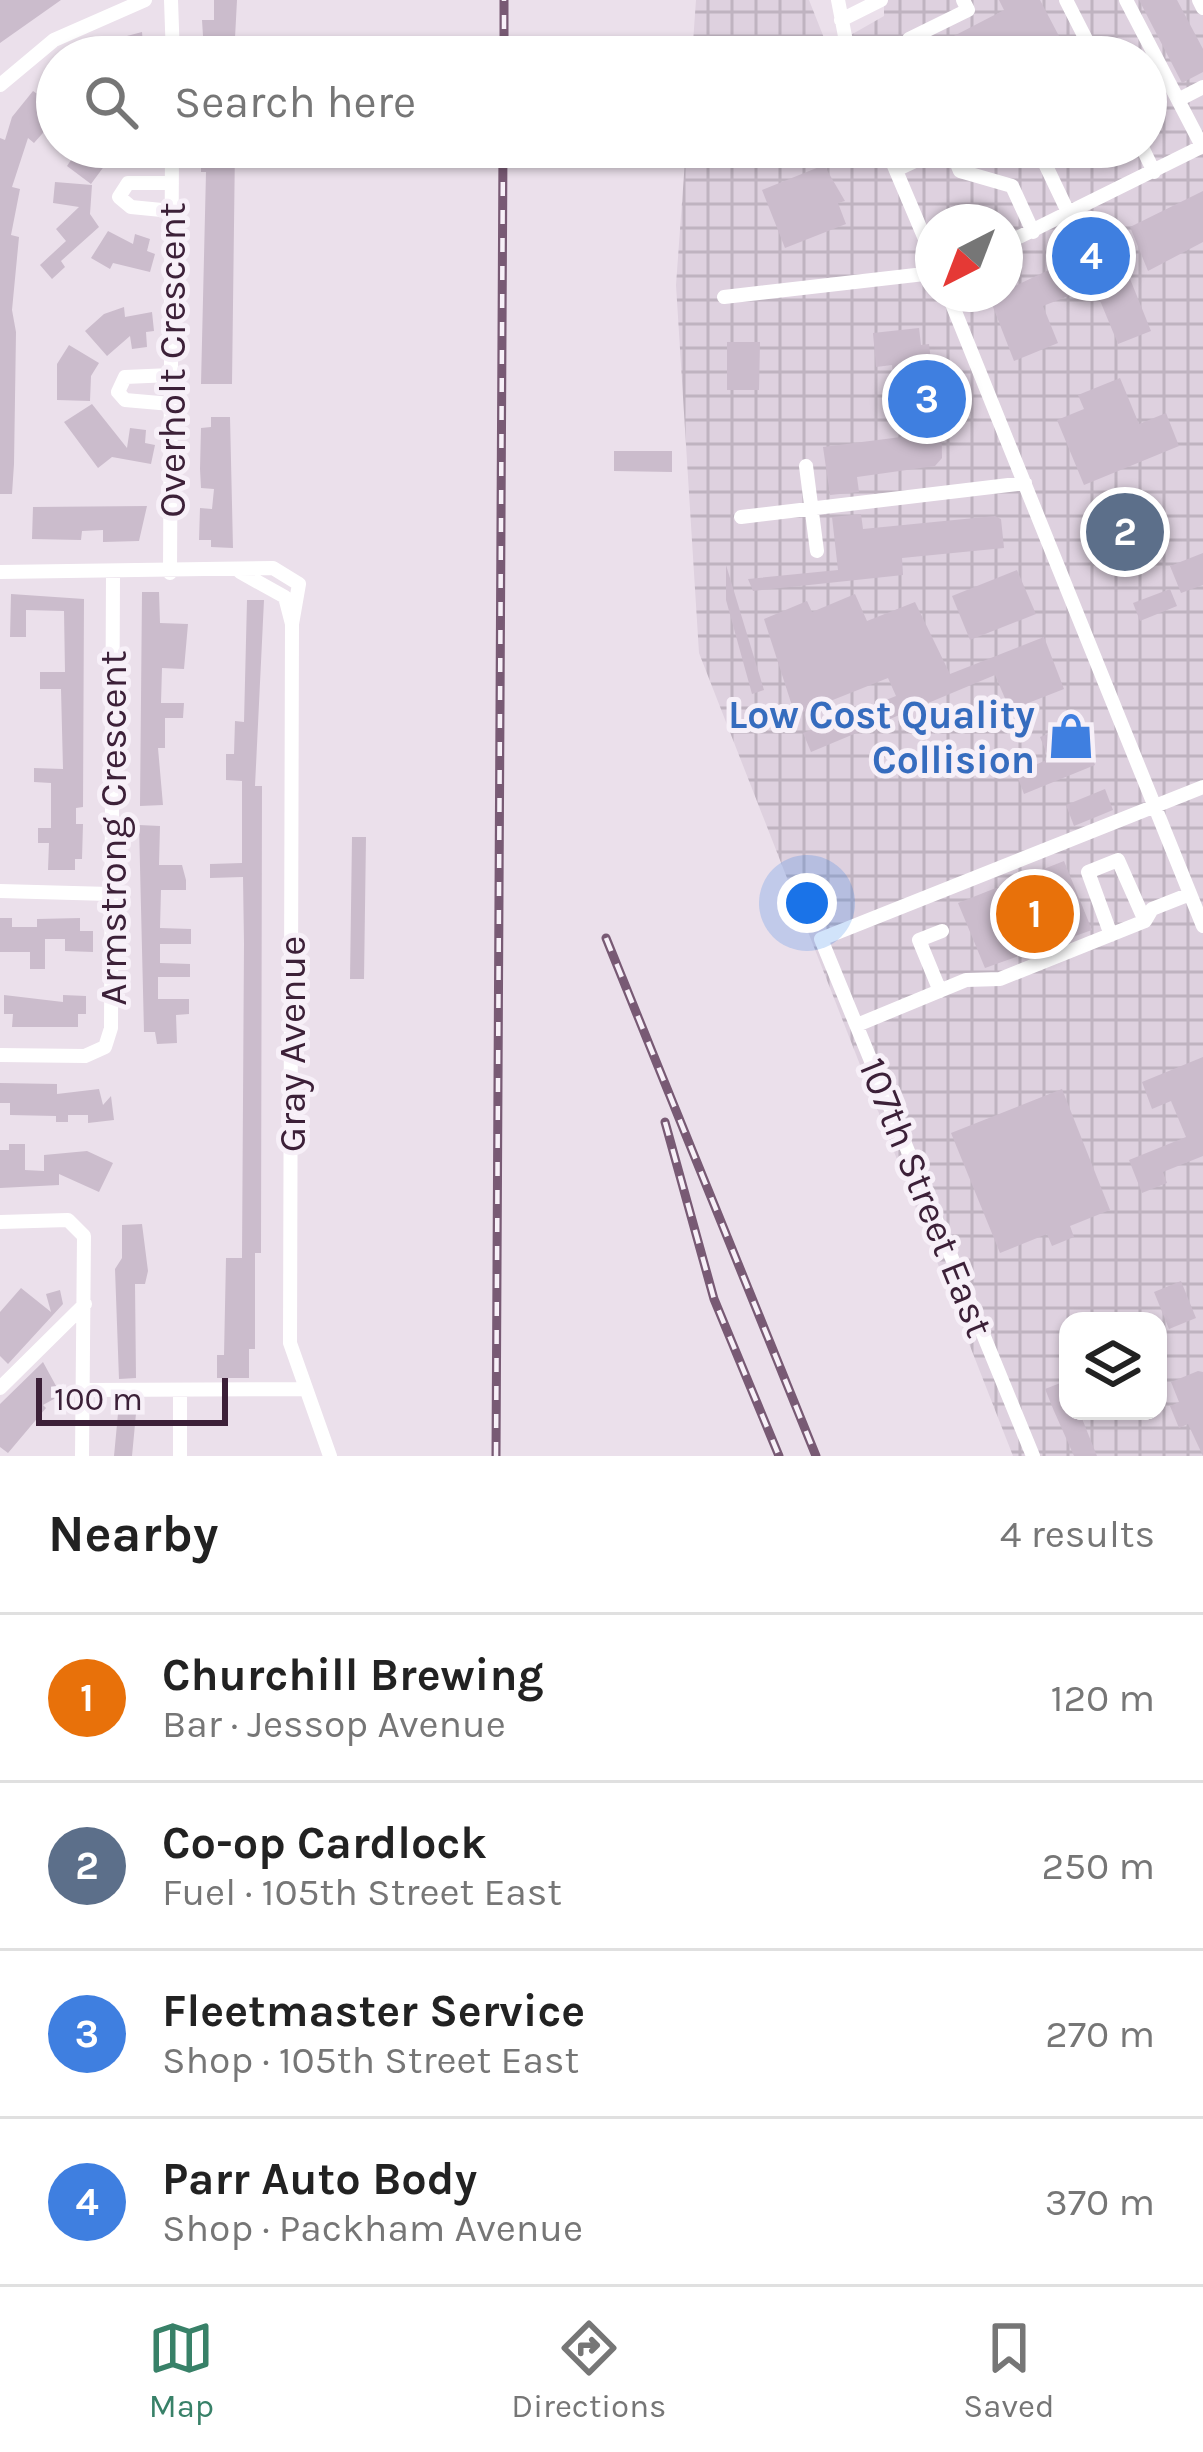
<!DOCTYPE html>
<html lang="en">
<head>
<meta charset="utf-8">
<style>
	body { margin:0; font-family:Karla,sans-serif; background:#f6f6f6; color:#222 }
	.controls { position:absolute; right:36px; bottom:36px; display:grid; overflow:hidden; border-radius:24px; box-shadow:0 3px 9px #0004 }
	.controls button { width:108px; height:108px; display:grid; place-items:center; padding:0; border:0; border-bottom:3px solid #e0e0e0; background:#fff; color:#222; font:60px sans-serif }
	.compass { position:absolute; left:915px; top:204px; width:108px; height:108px; border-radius:50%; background:#fff; box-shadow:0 3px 9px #0004; rotate:222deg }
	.scale { position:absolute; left:36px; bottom:30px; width:192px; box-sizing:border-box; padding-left:12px; border:6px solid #3c2038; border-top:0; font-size:33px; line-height:42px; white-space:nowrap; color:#3c2038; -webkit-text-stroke:9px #f7f0f8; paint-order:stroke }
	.you { position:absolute; left:807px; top:903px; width:42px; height:42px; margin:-30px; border:9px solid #fff; border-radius:50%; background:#1a73e8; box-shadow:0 0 0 18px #1a73e833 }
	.badge { display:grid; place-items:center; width:78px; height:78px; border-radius:50%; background:#388168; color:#fff; font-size:39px; font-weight:700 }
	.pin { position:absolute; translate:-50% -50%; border:6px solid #fff; box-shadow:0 3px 12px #0006 }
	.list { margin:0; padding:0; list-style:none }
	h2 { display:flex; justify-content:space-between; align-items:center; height:156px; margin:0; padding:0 48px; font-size:51px }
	h2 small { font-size:39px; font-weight:400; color:#767676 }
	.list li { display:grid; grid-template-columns:78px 1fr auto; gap:36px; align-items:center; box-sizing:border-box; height:168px; padding:0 48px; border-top:3px solid #e0e0e0 }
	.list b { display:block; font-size:45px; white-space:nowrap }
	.list p { margin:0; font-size:39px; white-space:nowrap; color:#767676 }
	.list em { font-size:39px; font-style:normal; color:#767676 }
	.icon { flex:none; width:66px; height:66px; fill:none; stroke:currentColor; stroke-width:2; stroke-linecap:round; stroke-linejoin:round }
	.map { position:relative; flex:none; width:1203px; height:1456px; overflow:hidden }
	.search { position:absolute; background:#fff; box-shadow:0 3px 9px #0004; left:36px; right:36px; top:36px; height:132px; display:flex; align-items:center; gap:30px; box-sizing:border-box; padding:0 42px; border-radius:66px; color:#767676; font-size:45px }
	.sheet { height:828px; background:#fff }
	nav { display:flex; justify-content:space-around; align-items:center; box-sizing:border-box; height:168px; border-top:3px solid #e0e0e0; background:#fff; font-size:33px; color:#767676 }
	nav a { display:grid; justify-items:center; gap:6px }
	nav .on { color:#388168 }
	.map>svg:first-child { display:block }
	.industrial { fill:url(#industrial-grid); fill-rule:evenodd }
	.building { fill:#cbbccc }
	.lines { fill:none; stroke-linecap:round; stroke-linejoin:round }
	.minor { stroke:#fff; stroke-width:14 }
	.rail-casing { stroke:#785a74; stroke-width:9 }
	.rail { stroke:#f7f0f8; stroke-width:4.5; stroke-dasharray:14; stroke-linecap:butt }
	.labels { text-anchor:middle; stroke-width:10; stroke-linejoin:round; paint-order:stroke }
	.street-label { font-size:39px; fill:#3c2038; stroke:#f7f0f8 }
	.shop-label { font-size:39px; font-weight:bold; fill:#366cbe; stroke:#f7f0f8; text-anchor:end }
</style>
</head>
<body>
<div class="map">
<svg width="1203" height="1456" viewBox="0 0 1203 1456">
	<defs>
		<pattern id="industrial-grid" width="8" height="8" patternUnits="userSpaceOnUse" patternTransform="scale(3)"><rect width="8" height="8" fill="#ded1df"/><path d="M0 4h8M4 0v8" fill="none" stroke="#bfb3c0"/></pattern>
	</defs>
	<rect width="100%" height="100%" fill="#ebe0eb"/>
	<path class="industrial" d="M696,0H809L828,48L884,16V0H1203V1456H1013L699,653L676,285L686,147H1146V57H692ZM933,222H1005V294H933ZM1068,1321H1158V1411H1068Z"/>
	<path class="building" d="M0,0H61L0,43Z
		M214,0H237L234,57L204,52L202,20H214Z
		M999,0H1040L1070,57H1024L1018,45L996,57H960L950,38L1004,10Z
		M1139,0H1177L1203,49V72L1182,83Z
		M142,32L143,43L154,41L156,57H111L108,41Z
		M57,89V117L34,143L28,138L12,187L20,189L11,235L19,237L12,310L16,332L14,464L12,494H0V138L5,140L12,117L33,91L43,98Z
		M80,147H139L105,165L91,184L67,166Z
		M235,147L232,384H201L206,172H201V148Z
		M824,165L845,201L838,203L846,224L785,248L762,190Z
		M55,182L92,185L90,214L99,227L61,261L65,267L52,279L40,265L66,241L56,229L79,207L53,203Z
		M1203,191V242L1148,271L1130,227Z
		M108,231L133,244L135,234L150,239L147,251L155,254L150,272L113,263L110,269L91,258Z
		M1114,239L1151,331L1118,344L1094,286L1043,306L1058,343L1014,361L988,294H1005V268L1013,287Z
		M124,307L125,317L152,312L154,331L146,332L147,347L132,349L130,336L107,356L85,331L104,314Z
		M919,328L921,345L929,344L931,361L924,362L927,387L932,386L935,404H941L942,458L935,466L857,477L859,492L830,495L823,447L901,437L892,365L876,367L873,333Z
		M727,342H760L759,390H727Z
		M69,345L99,363L91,376L90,401L57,400V364Z
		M1120,378L1139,424L1166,413L1179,446L1084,485L1057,420L1084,409L1078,395Z
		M92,404L127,448L130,428L146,430L145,443L155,445L151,464L112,457L98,468L64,422Z
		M211,417H230L233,548L211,547V540H199L200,508L212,509L214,489L201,488L200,469L201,428L211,427Z
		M614,451H672V472L614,471Z
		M147,506L139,541L103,542V530L82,531L81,540L32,539L33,507Z
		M861,514L863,529L995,516L1001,519L1004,548L902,558L903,575L753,591L748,579L838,570L832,517Z
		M1203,553V585L1181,593L1170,566Z
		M726,565L764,690L752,694L726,600Z
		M1017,570L1036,614L970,640L952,596Z
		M1170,589L1177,606L1140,621L1133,603Z
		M142,592H159L160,623L188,624L184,669L162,668L161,703H184L183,718H165V748H158L163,805L140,806Z
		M11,594L84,599L83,807L76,808V824H83L82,859H75V870H48L49,843H38V828H51V783L34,782V768L63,769L61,689H40V672H65L64,611L26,610V637H10Z
		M855,594L867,621L915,602L950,674L1044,637L1064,689L1010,710L995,675L811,752L803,733L896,696L888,678L795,715L764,619L807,601L812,612Z
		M247,600H264L255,786H262L261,1253H255V1349H249V1378H217V1355H224L226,1258H242L244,944L243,877L210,878V864L242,863V781L226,780V754H234L235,721L244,722Z
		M1078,722L1095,765L1024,794L1016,773L1049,759L1040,737Z
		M1105,789L1113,810L1074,826L1066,805Z
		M139,825L160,826L159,865H182L186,880V890H161L160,928L191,929V944H160V963L190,964V977H158V999H189V1014L176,1015L177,1043L157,1044L155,1032H144Z
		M352,837H366L364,979H350Z
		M1064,861L1092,930L985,968L958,903Z
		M0,918H12V927H37V919L80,918V931H93V952L65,951V939H45V969H30V952H0Z
		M4,995L63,1002V995L86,996V1014H78V1027H12L13,1014H4Z
		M1203,1057V1156L1163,1172L1167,1183L1142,1193L1129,1160L1186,1137L1171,1101L1152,1109L1142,1082Z
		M0,1083L57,1084V1094L99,1089L103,1105L111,1096L114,1120L88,1123V1115H68V1122H56V1116L10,1115V1103H0Z
		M1062,1089L1110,1210L1070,1226L1074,1237L1052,1246L1047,1234L1000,1253L951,1133Z
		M9,1144H25V1170L44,1171V1155L87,1151L113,1163L99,1192L59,1174V1185L0,1188V1150H9Z
		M142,1224L148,1271L145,1284H135L136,1378L119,1379L115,1269L122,1258V1225Z
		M1181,1281L1196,1318L1169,1329L1154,1292Z
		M21,1288L51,1312L46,1294L60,1290L63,1304L8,1364L0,1356V1312Z
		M43,1362L61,1395L43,1405L46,1408L8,1453L0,1447V1404Z
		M1198,1371L1203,1372V1456L1188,1424L1179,1428L1170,1406L1179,1402L1171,1382Z
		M1068,1380V1411H1079L1097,1456H1074L1054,1411L1045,1389Z
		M119,1403H137L132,1456H114Z"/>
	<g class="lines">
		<path class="minor" d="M171,0L173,57
			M838,0L849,57
			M1066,0L1095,57
			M1126,0L1202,146
			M1199,0L1203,8
			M841,20L881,0
			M918,57L909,39L968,10L963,0
			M0,85L54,40L145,0
			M1178,100L1203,87
			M886,147L933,258
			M950,147L960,171L1012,186L1033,232
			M1037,147L1069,214
			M1142,147L1154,172
			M896,170L945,147
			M172,183H128L119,197L131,207L172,211
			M1005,244L1203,146
			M948,294L1203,926
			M724,297L933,273
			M171,375L125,377L118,392L125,400L171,404
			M806,466L817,551
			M741,517L1025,483
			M0,572L273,568L299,584L292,624
			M240,572L285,597L292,624L290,1343L330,1456
			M170,573L172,147
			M0,891L110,894
			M1111,935L1088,872L1118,860L1145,921
			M940,991L919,940L942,931
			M857,1025L966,980L1000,979L1145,921L1152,909L1190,894
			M0,1055L85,1056L105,1047L111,1028L113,574
			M0,1222L68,1220L84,1236L82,1456
			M0,1388L85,1304
			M84,1390L302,1389
			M180,1391V1456
			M1033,1456L821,939L1203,787"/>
		<defs>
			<path id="rail" d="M504,57V0
				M606,938L816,1456
				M665,1122L714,1299L779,1456
				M496,1456L503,147"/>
		</defs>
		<use href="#rail" class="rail-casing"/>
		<use href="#rail" class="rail"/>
	</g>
	<defs>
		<symbol id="shop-bare" viewBox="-9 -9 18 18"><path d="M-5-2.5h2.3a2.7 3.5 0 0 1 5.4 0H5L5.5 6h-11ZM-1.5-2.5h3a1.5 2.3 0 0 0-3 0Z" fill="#3f7fe0" stroke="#f7f0f8" stroke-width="2.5" paint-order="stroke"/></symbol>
	</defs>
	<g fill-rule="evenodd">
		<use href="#shop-bare" x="1038" y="703" width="66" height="66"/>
	</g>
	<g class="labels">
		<g class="street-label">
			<text transform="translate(171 360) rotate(-90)" y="14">Overholt Crescent</text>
			<text transform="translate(112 828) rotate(-90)" y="14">Armstrong Crescent</text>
			<text transform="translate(291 1044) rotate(-90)" y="14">Gray Avenue</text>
			<text transform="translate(927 1197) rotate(68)" y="14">107th Street East</text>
		</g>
		<g class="shop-label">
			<text x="1035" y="728">Low Cost Quality<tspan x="1035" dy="45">Collision</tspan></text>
		</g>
	</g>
</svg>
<div class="controls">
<button><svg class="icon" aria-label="layers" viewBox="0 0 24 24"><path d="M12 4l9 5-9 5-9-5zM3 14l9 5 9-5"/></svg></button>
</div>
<svg class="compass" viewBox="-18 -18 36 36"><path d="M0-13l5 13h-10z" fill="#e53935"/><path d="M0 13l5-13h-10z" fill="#767676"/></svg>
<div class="scale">100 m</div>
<div class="you"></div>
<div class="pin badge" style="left:1035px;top:914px;background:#e8710a">1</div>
<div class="pin badge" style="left:1125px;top:532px;background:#5c6f8a">2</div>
<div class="pin badge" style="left:927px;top:399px;background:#3f7fe0">3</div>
<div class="pin badge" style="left:1091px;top:256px;background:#3f7fe0">4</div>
<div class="search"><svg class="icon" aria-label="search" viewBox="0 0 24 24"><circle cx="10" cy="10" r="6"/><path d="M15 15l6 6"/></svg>Search here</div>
</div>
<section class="sheet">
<h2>Nearby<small>4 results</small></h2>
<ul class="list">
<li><span class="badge" style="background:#e8710a">1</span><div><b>Churchill Brewing</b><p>Bar · Jessop Avenue</p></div><em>120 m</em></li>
<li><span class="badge" style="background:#5c6f8a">2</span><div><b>Co-op Cardlock</b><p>Fuel · 105th Street East</p></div><em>250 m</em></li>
<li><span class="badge" style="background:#3f7fe0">3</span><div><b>Fleetmaster Service</b><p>Shop · 105th Street East</p></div><em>270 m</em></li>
<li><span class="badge" style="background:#3f7fe0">4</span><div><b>Parr Auto Body</b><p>Shop · Packham Avenue</p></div><em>370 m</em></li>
</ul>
</section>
<nav>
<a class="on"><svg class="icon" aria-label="map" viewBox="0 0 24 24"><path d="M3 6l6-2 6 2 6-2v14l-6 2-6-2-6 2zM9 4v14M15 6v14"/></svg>Map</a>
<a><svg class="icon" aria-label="directions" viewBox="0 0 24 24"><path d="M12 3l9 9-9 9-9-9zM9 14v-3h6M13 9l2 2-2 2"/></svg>Directions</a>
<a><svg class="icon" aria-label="saved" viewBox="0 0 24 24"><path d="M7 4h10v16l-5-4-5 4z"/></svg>Saved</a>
</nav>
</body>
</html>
